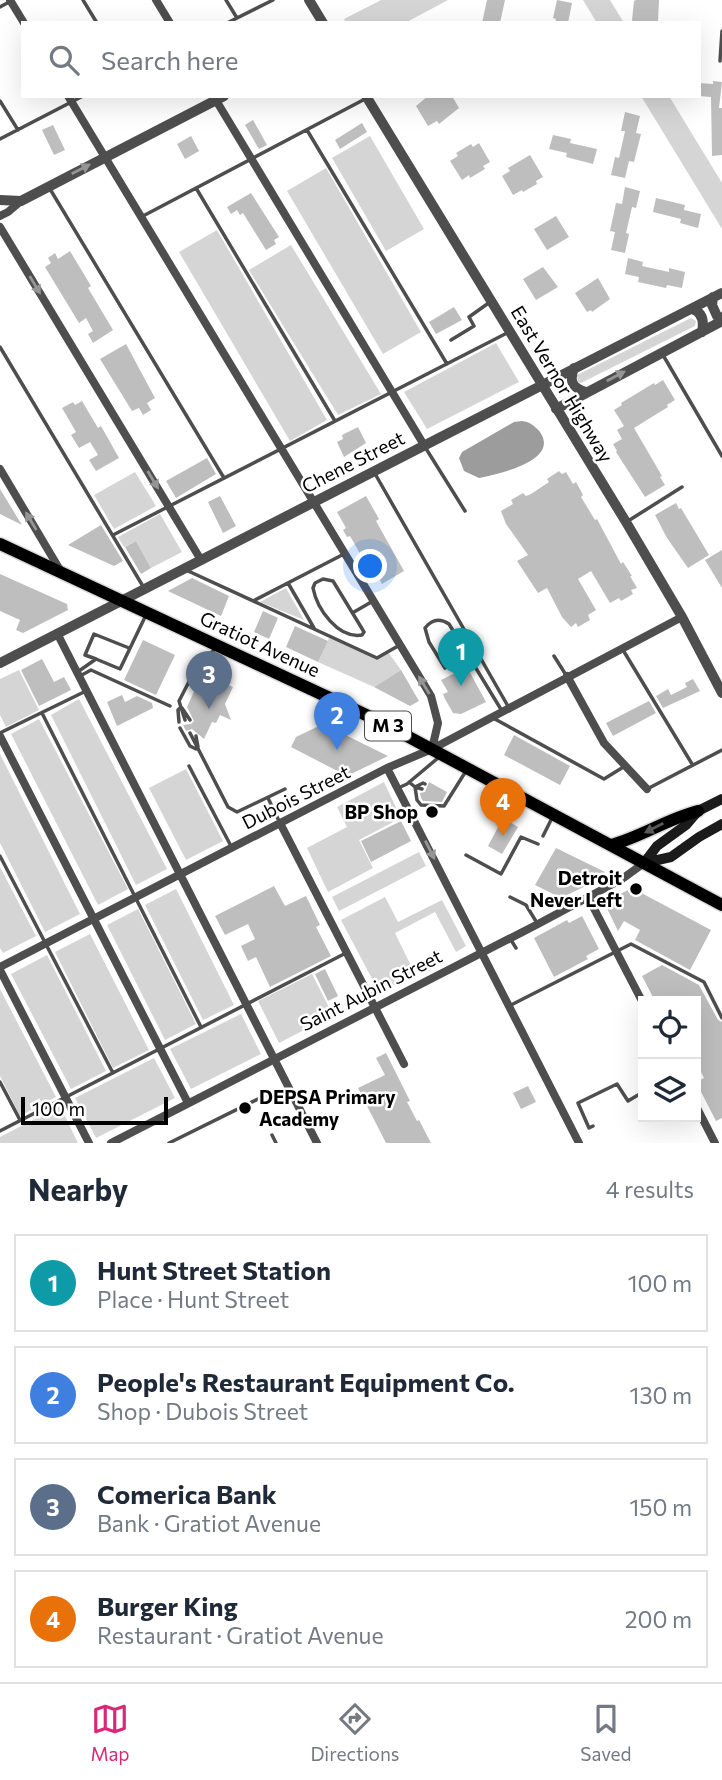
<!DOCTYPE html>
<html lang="en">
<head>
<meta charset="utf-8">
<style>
	body { margin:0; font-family:Commissioner,sans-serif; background:#f6f6f7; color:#1f2937 }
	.controls { position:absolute; right:21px; bottom:21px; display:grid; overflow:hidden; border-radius:0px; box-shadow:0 7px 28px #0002 }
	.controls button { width:63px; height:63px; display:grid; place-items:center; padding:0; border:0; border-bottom:2px solid #e0e1e3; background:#fff; color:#1f2937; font:35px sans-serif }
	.scale { position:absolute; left:21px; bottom:18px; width:147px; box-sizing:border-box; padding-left:7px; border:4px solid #000; border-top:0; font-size:19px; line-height:24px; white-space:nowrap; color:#000; -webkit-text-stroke:5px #fff; paint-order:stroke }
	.you { position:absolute; left:371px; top:567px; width:24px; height:24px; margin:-18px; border:5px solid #fff; border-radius:50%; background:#1a73e8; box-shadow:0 0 0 10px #1a73e833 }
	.badge { display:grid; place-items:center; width:46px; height:46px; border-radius:50%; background:#db2777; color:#fff; font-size:23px; font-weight:700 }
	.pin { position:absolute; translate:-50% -58px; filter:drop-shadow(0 2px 4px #0008) }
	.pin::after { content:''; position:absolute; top:37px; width:24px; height:21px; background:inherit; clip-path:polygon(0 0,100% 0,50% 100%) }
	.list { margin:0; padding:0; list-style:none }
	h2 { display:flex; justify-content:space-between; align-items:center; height:91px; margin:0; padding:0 28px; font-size:30px }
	h2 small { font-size:23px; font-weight:400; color:#747a83 }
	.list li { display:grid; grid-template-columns:46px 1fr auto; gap:21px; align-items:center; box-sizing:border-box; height:98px; margin:0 14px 14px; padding:0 14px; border:2px solid #e0e1e3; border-radius:0px }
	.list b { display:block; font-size:26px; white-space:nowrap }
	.list p { margin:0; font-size:23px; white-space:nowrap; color:#747a83 }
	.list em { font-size:23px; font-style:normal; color:#747a83 }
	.icon { flex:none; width:38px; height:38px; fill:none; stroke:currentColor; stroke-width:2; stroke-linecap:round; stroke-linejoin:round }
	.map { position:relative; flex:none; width:722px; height:1143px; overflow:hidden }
	.search { position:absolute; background:#fff; box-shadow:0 7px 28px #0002; left:21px; right:21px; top:21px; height:77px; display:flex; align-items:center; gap:18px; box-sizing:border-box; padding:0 24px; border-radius:0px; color:#747a83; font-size:26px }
	.sheet { height:539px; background:#fff }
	nav { display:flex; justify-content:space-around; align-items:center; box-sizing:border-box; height:98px; border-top:2px solid #e0e1e3; background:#fff; font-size:19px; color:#747a83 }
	nav a { display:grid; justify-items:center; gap:4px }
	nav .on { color:#db2777 }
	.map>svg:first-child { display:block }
	.green { fill:#d5d5d5 }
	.water { fill:#9c9c9c }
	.building { fill:#bebebe }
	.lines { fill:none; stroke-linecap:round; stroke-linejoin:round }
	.primary-casing { stroke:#dbdbdb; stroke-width:15 }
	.service { stroke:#4e4e4e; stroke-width:3.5 }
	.minor { stroke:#4e4e4e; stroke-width:8 }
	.tertiary { stroke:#4e4e4e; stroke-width:10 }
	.secondary { stroke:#1b1b1b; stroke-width:10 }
	.primary { stroke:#000; stroke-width:12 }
	.oneway { fill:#959595 }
	.oneway2 { fill:#595959 }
	.poi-dot { fill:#000; stroke:#fff; stroke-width:2.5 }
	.labels { text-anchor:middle; stroke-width:5; stroke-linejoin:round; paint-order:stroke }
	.shield { fill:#fff; stroke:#4c4c4c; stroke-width:2 }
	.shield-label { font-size:18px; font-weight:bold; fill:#000 }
	.street-label { font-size:19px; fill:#000; stroke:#fff }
	.poi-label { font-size:19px; font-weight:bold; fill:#000; stroke:#fff; text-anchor:end }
</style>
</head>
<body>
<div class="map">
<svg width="722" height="1143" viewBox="0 0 722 1143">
	<rect width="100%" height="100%" fill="#fff"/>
	<path class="green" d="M381,0H448L405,23H346L344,19Z
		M583,0H610L624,23H597Z
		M641,96H669L722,183V229Z
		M370,136L424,229L386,251L332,158Z
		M326,168L421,332L383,354L287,191Z
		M217,230L327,420L290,441L179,252Z
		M291,245L381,394L338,415L249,270Z
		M691,318L696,321L695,326L581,383L578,382L577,375Z
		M496,343L519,382L427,429L404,392Z
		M135,472L156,506L114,529L94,495Z
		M160,514L182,552L151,568L136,541L124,547L118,537Z
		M286,588L304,620L260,602Z
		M330,636L377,658L388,652L401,670L374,687L318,662Z
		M19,670L39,710L6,727L0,715V679Z
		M79,699L167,869L136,885L51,715Z
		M39,719L128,889L98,905L11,734Z
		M0,754L80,914L45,932L0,843Z
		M186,769L223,841L186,860L149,788Z
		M384,782L401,818L359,840L373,868L328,892L307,848L347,827L337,807Z
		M419,852L426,866L339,911L332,897Z
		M0,867L36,936L3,953L0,948Z
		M176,889L234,1005L203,1020L145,905Z
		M385,897L398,922L442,900L466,946L456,952L435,912L395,933L415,974L379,992L341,920Z
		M138,909L196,1024L165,1040L107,925Z
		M90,934L149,1050L113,1068L55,952Z
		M47,955L106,1071L71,1089L11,974Z
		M312,974L333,1015L279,1043L258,1001Z
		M0,989L56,1097L20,1116L0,1076Z
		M241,1014L261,1054L191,1089L170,1049Z
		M154,1058L175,1098L96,1138L75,1098Z
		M60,1106L78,1143H0V1137Z"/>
	<path class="water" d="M522,421C530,422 535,426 540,432C560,461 498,474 479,478L464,471L459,458L462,452L514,422Z"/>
	<path class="building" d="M487,0H505L500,23H482Z
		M557,0L572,3L568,23H555L556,19L553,18Z
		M636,0H659L658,21L634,23L632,20L634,1Z
		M713,81L722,82L719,108H722V155L712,156L711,97L699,96V83L713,84Z
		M428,96H452L459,108L439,124L437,121L428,126L416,106Z
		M625,112L640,116L636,133L641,134L634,162L629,161L625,178L611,175L615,157L619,158L625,131H621Z
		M253,120L267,145L259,149L245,125Z
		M362,123L367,132L340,149L335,140Z
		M53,125L65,150L54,155L42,130Z
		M553,135L571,139L570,143L597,149L593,164L566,157L567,153L549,149Z
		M191,136L199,151L185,159L177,144Z
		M479,143L490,162L483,166L485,169L470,178L469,175L462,180L450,161L458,156L456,153L471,144L473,147Z
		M530,155L543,177L536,181L537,184L523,192L522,190L513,195L502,176L510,171L508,168Z
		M625,187L640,191L636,208L632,207L626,233L629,234L625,253L611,250L615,232L610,231L616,203L622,204Z
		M251,193L279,237L274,240L276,244L266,250L243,213L240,215L237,210L231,214L227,207Z
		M656,198L685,205L684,210L701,214L698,228L680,223L681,219L653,212Z
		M556,216L569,237L547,250L534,229Z
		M70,251L91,286L88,288L113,330L93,343L88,334L93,331L86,318L79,323L45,267L51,263L48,258L55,253L58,259Z
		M628,258L643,262L642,266L669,272V268L685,272L682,288L667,285L666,288L638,282L639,277L625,274Z
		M543,267L558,287L536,300L523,279Z
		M598,278L610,299L592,312L591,310L587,312L575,293Z
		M454,307L462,320L436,334L429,322Z
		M126,344L155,398L147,403L151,410L143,415L139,408L132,411L100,359Z
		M663,380L675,400L667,405L668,407L634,428L662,476L660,477L665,485L645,497L616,452L617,451L613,444L622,439L617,430L624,426L614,410L622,405L621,403L654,383L655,385Z
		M82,401L98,428L101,426L119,458L96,471L89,460L98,455L90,442L79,448L71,435L76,432L62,408L73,402L75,405Z
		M358,427L366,443L344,457L337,442L343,439L342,435Z
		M207,458L216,474L176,498L166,481Z
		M559,471L562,474L566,472L573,484L576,482L583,495L581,497L595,520L597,519L621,564L623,562L632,576H630L637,588L631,590L633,594L621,601L619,598L610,603L591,571L578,579L596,610L588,615L590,620L578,627L576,623L571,627L562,617L547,588L538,593L517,561L528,555L506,524L501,511L513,504L511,500L523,493L526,496L531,494L549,482L547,479Z
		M0,489L22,525L0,514Z
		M220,496L236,526L223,533L208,502Z
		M366,496L379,519L376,521L404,571L382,584L375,571L371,573L350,536L347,537L343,530L346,528L337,512Z
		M676,503L679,509L681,508L709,555L688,568L667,538L655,515Z
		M101,525L123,561L114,566L68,545Z
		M136,541L151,568L141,574L125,547Z
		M722,550V588L705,560Z
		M0,574L67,604L68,610L23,633L16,630L20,620L0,611Z
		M192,578L229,596L221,616L168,591Z
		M263,611L278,618L269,639L254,632Z
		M295,626L328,641L318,662L286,647Z
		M143,640L175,655L156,695L124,680Z
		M42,659L54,682L64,677L71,690L39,706L21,670Z
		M467,667L486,702L461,714L453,713L445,699L443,694L448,692L441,680Z
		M401,670L419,701L410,706L374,687Z
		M201,676L216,683L217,680L233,687L225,704L231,720L220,715L216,723L212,722L204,739L192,729L186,731L183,725L191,724L194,721L187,707Z
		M693,679L700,691L663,708L656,696L658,695L668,689L671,695L687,687L685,683Z
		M122,695L125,702L137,696L152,703L153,708L117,726L107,702Z
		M649,701L656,713L613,736L606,723Z
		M323,724L388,756L347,776L291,747L296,737Z
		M514,735L570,766L560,785L504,755Z
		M429,782L447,792L442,802L423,801L421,798L420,793L425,792Z
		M503,818L518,827L502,854L488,846Z
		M401,821L411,841L371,862L361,841Z
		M556,848L605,872L602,878L561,898L535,885Z
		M274,886L285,906L306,896L320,925L316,927L331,956L270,987L256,957L248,961L241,946L255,939L248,924L225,935L215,916Z
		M632,888L711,930L690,970L635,940L640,930L624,921L618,931L604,902Z
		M582,916L599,949L586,956L588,959L554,977L534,938L567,920L569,923Z
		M662,965L699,985L718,1020L722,1022V1118L716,1121L696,1082L704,1078L696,1062V1001H655L642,976Z
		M325,969L338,996L328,1001L315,974Z
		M386,1053L410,1101L407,1102L417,1121L419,1120L431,1143H386L367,1106L358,1088L385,1075L376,1058Z
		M528,1086L536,1102L521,1109L513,1093Z"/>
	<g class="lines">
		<defs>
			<path id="primary" d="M0,544L379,721L722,905
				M611,845C641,837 667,819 698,811"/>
		</defs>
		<use href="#primary" class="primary-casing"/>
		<path class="service" d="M83,0L97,23
			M226,0L237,18
			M0,7L11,1
			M227,23L273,0
			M720,61L722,31
			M0,101L18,130
			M307,130L447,364
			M0,139L83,96
			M196,188L335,421
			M50,189L224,478
			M143,216L365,99
			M451,340L474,326L469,317L490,302
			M0,347L144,588
			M663,355L722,456
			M425,447L465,511
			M374,472L509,708
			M628,521L682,487
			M113,535L507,333
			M186,570L377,658L398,646
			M323,579L333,581L361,627L364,632L362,635C338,639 317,609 313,588L315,583Z
			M288,583L314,628
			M253,601L344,554
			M354,612L373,601
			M623,650L692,764
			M554,656L566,675
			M96,659L85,655L94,634L129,648
			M445,668L429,642L425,628C432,619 440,618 449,624L502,711
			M79,671L96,659L120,669L145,617
			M80,676L91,670L170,706
			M182,708L190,720
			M42,713L201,1027
			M493,718L604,779L625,766
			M185,720L179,701L196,668L216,648
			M179,722L178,710L180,708
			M180,728L190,746L196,749
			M0,733L86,691
			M190,733L228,807L237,812L285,789
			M196,736L198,747
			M189,766L232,848
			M409,782L415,787L417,800L421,805L444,806L466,771
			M415,787L423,783L425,784
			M415,787L422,789
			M398,788L407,784L438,758
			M649,788L722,750
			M268,798L279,821
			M491,809L502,789
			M543,836L553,816
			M466,855L501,874L521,837L538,844
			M0,856L113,1073
			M510,897L526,905L537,923
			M511,940L516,948
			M511,1005L631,944L704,982L722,1018
			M0,1082L20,1120
			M593,1126L589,1128L578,1103L617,1084L628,1101L643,1092
			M0,1131L344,954
			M272,1135L276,1143
			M169,1143L268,1094"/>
		<path class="minor" d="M10,0L24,23
			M156,0L170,23
			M68,96L431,696L438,723L432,749
			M214,97L424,445
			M0,216L8,212L21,201
			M0,227L201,560
			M0,469L60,570
			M57,633L317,1143
			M567,676L604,743L647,789
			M0,736L188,1103
			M387,768L579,1143
			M280,823L404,1064
			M588,897L643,1003
			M0,967L387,768L432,749L682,617
			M0,970L89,1143
			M696,1106L715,1143
			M111,1143L538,924L622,879L644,863"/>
		<path class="tertiary" d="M309,0L323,23
			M366,96L626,522L682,617L722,693
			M0,200L21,201L224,96
			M713,297L712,305L717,316L722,318
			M692,309C703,312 704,322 702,332
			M574,368C569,381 572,388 586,392
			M556,409L722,321
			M0,663L722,293"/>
		<path class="secondary" d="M644,863L657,846L686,825L698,811L722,799
			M644,863L671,857L699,837L722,824"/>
		<use href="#primary" class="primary"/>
	</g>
	<defs><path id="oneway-solid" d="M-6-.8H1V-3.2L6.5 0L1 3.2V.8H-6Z" transform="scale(1.75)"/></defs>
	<g class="oneway">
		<use href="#oneway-solid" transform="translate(81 169) rotate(-27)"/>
		<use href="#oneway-solid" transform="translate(35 285) rotate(59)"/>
		<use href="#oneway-solid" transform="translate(616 376) rotate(-28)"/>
		<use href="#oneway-solid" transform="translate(153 480) rotate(59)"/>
		<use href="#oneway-solid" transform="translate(31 521) rotate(-121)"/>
		<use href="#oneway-solid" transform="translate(424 685) rotate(-121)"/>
		<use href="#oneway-solid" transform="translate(430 850) rotate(63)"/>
	</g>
	<use class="oneway2" href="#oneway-solid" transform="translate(654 828) rotate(153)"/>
	<g class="poi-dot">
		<circle cx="432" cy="812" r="7"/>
		<circle cx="636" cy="889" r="7"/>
		<circle cx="245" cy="1108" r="7"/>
	</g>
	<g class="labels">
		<rect class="shield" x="365" y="711.5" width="46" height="29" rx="5"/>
		<g class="shield-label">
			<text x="388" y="732">M 3</text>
		</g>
		<g class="street-label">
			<text transform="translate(562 384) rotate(59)" y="7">East Vernor Highway</text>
			<text transform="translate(353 462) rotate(-27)" y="7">Chene Street</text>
			<text transform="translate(260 644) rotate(25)" y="7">Gratiot Avenue</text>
			<text transform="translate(296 797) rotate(-27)" y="7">Dubois Street</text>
			<text transform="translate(371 990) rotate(-27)" y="7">Saint Aubin Street</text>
		</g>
		<g class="poi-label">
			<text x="418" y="819">BP Shop</text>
			<text x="622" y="885">Detroit<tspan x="622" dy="22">Never Left</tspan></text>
			<text x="259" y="1104" text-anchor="start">DEPSA Primary<tspan x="259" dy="22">Academy</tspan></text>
		</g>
	</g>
</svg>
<div class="controls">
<button><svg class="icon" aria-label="locate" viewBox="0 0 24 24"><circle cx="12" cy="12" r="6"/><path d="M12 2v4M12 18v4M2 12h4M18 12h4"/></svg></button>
<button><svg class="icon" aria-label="layers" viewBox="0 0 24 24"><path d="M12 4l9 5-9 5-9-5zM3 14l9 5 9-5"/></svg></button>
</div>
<div class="scale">100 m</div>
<div class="you"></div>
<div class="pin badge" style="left:461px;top:686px;background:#0f9aa8">1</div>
<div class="pin badge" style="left:337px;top:750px;background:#3f7fe0">2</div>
<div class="pin badge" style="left:209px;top:709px;background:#5c6f8a">3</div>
<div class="pin badge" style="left:503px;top:836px;background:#e8710a">4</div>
<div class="search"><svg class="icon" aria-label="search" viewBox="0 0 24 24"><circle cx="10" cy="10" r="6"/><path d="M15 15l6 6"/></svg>Search here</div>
</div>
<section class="sheet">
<h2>Nearby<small>4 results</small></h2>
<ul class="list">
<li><span class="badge" style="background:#0f9aa8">1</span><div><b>Hunt Street Station</b><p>Place · Hunt Street</p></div><em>100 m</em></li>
<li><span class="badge" style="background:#3f7fe0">2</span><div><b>People's Restaurant Equipment Co.</b><p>Shop · Dubois Street</p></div><em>130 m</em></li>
<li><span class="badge" style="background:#5c6f8a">3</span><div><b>Comerica Bank</b><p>Bank · Gratiot Avenue</p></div><em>150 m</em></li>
<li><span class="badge" style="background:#e8710a">4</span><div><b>Burger King</b><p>Restaurant · Gratiot Avenue</p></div><em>200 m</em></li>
</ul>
</section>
<nav>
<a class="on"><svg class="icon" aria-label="map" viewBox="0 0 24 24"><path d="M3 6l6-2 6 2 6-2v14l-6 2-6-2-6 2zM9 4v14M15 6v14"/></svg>Map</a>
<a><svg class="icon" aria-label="directions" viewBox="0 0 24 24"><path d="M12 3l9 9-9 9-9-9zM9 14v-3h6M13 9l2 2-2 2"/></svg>Directions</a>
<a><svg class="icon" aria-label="saved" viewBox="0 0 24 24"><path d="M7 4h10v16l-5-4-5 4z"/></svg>Saved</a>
</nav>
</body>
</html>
